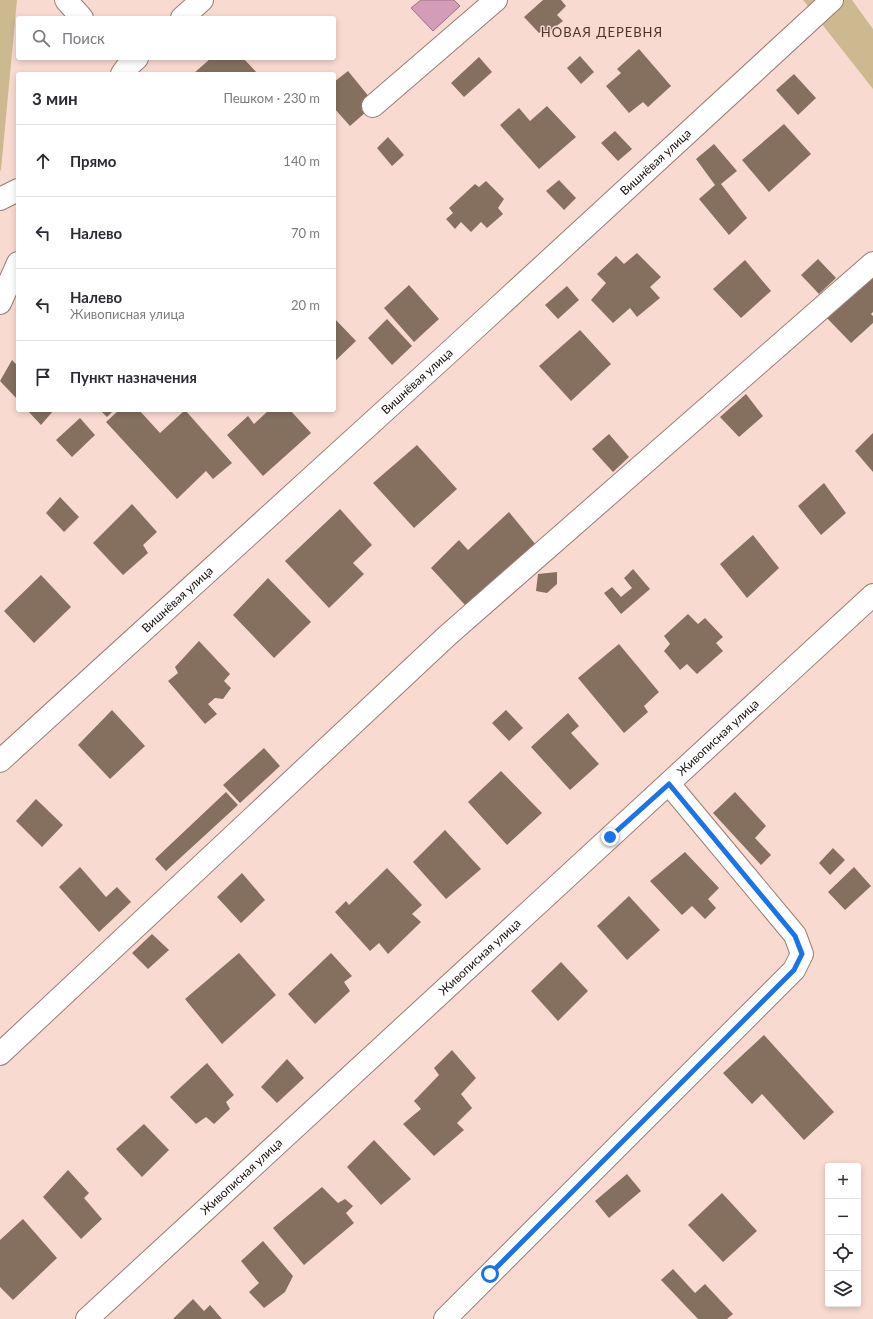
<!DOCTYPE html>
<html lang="ru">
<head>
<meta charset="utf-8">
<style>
	body { margin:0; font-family:Lato,sans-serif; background:#f2f2f3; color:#2b2b33 }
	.controls { position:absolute; right:12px; bottom:12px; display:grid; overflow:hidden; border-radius:4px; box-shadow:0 2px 6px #0003 }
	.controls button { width:36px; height:36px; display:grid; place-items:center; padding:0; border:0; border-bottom:1px solid #e1e1e2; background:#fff; color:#2b2b33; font:20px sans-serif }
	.stop { position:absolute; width:12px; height:12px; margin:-9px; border:3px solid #1a73e8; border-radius:50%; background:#fff }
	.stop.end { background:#1a73e8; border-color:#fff; box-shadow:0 1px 4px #0008 }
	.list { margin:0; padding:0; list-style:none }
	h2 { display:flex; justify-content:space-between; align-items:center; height:52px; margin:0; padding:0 16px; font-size:17px }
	h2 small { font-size:13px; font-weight:400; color:#7c7c81 }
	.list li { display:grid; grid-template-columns:26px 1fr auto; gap:12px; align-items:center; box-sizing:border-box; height:72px; padding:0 16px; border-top:1px solid #e1e1e2 }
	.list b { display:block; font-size:15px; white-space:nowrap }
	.list p { margin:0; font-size:13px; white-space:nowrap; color:#7c7c81 }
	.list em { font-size:13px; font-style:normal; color:#7c7c81 }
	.icon { flex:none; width:22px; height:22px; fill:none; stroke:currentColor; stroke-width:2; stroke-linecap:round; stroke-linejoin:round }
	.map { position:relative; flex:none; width:873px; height:1319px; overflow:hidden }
	.search { position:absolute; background:#fff; box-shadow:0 2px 6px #0003; left:16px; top:16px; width:320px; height:44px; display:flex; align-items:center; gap:10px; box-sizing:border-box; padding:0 14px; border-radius:4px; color:#7c7c81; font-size:15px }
	.panel { position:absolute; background:#fff; box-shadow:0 2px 6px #0003; left:16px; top:72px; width:320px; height:340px; border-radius:4px }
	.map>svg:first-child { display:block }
	.green { fill:#cdb990 }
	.water { fill:#d49db7; stroke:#9c7284 }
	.building { fill:#85705f }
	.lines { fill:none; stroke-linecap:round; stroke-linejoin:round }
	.minor-casing { stroke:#997e75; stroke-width:24 }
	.minor { stroke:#fff; stroke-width:22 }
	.route { stroke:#1a73e8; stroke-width:5 }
	.labels { text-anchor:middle; stroke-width:3; stroke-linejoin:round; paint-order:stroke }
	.street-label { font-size:12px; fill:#190f0c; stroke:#f9dad1 }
	.neighbourhood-label { font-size:13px; letter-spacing:1px; fill:#4a322b; stroke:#f9dad1 }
</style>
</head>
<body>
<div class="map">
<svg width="873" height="1319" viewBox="0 0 873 1319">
	<rect width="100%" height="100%" fill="#f9dad1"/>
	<path class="green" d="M0,0H17L1,170L0,171Z
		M803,0H852L873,29V89Z"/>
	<path class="water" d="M421,0H454L460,6L433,31L411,8Z"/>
	<path class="building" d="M543,0H561L566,6L557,15L563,21L545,35L542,31L539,33L524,17Z
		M639,49L671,86L648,107L643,102L629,113L606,86L621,73L617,69Z
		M580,56L594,72L581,84L567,68Z
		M479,57L492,72L464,97L451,83Z
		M211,58H243L258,74H193Z
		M348,71L375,104L350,126L334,108V82Z
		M794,74L816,98L798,115L776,90Z
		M547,106L576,137L539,169L500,125L519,108L530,121Z
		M784,124L811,154L769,192L742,160Z
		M615,131L632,149L618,161L601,143Z
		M388,137L404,155L392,166L377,148Z
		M714,144L737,171L721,184L747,218L729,235L699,199L715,185L696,159Z
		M559,180L576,198L564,210L546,191Z
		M486,181L504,199L498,208L503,214L487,228L481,222L471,232L461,222L455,229L446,219L453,213L449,208L475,184L479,187Z
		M637,253L661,277L650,287L660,298L637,317L630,308L613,323L591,300L606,283L597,274L616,256L624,264Z
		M818,259L836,278L819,294L801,275Z
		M745,260L771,291L741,318L713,289Z
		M873,273V312L871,314L873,316V323L851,343L826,317Z
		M409,285L439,319L414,342L384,308Z
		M567,286L579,300L558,319L545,305Z
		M334,318L356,341L334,362Z
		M387,319L412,346L392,365L368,338Z
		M580,330L611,364L571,401L539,366Z
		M12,360L18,366V400L0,381Z
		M746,394L763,416L739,437L720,417Z
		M27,410H54L41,425Z
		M100,410H114L107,417Z
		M119,410H139L160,433L185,410L232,463L213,479L206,471L177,499L106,422Z
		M269,410H290L311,433L263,476L227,435L248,416L254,424Z
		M80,418L95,435L72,457L56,440Z
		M873,433V472L855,451Z
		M609,434L629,457L613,472L592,449Z
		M417,445L457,489L414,528L373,483Z
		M824,483L846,513L821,535L798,506Z
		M60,497L79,517L64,532L46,513Z
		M132,504L157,532L143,545L148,553L123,575L93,543Z
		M340,509L372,545L353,563L364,574L329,608L285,561Z
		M509,512L536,545L465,605L431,568L459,540L468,550Z
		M753,535L779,568L747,598L720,564Z
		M633,569L650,589L621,614L604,593L612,587L621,597L632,588L624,578Z
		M557,572V584L547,593L536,591L538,574Z
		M41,575L71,607L34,643L4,611Z
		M268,578L311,622L274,658L233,615Z
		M688,614L698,624L705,618L723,637L716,643L723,651L697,674L687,664L680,670L664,651L670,644L664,636Z
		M199,641L230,674L224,681L231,688L223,699L215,698L208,704L217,714L205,724L168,681L178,673L175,667Z
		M619,644L659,692L644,706L648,712L624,733L578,678Z
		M112,710L145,746L110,779L78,745Z
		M506,710L523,728L509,741L492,723Z
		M568,713L579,726L571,733L599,764L570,790L531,747Z
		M264,748L280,766L240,803L223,785Z
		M501,771L542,813L507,845L468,802Z
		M226,792L238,805L166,871L155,859Z
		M735,792L766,826L755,838L771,855L761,865L713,813Z
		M36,799L63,825L42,847L16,821Z
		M445,830L481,869L446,899L413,862Z
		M833,848L845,860L830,875L819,863Z
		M685,852L719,888L708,899L716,908L705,919L692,906L682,915L650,881Z
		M80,867L106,897L117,887L131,902L99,932L59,887Z
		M854,867L871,886L845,910L828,892Z
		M387,868L422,905L412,914L421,922L388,954L379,943L370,951L335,912L346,901L349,905Z
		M242,873L265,900L241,923L217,897Z
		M629,896L660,930L627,960L597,926Z
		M152,934L169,950L148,969L132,953Z
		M239,953L276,995L222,1044L185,999Z
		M331,953L352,976L344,982L350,991L315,1024L288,994Z
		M561,962L588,991L558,1021L531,991Z
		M764,1035L834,1112L804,1140L762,1094L752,1104L723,1073Z
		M452,1050L476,1078L461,1094L472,1108L457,1123L464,1130L434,1156L403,1124L421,1109L414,1101L439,1075L434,1068Z
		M287,1059L304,1078L277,1103L261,1087Z
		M207,1063L234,1095L226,1102L230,1109L214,1124L206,1117L196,1124L170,1097Z
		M144,1124L169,1150L142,1177L116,1149Z
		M374,1140L411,1179L381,1205L347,1167Z
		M68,1170L89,1193L84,1198L102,1219L81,1239L43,1197Z
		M627,1174L641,1191L609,1218L595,1201Z
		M322,1187L338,1203L345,1199L353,1206L346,1213L354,1223L304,1265L273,1228Z
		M722,1193L757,1231L723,1262L688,1225Z
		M23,1219L57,1258L13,1300L0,1287V1240Z
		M263,1241L293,1276L285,1292L264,1308L249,1292L259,1283L241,1261Z
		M673,1269L695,1293L705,1284L733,1314L727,1319H698L661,1280Z
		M193,1299L204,1311L210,1305L222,1319H173Z"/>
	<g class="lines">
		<defs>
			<g id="minor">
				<path d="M66,0L82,18"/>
				<path d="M182,18L202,0"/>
				<path d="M122,74L127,67L137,58"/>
				<path d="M373,106L496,0"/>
				<path d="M0,199L18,190"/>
				<path d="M0,303L18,263"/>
				<path id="s1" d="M0,761L456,346L832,0"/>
				<path d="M0,1054L448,635L873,263"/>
				<path id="s2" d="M87,1319L873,595"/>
				<path d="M445,1319L794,970L802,954L795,935L669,784"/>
			</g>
		</defs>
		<use href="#minor" class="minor-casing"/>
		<use href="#minor" class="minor"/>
	</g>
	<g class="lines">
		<path class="route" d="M490,1274L794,970L802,954L795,936L669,784L610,837"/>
	</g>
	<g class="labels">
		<g class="street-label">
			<text dy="4" stroke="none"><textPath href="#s1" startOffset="888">Вишнёвая улица</textPath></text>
			<text dy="4" stroke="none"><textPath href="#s1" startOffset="564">Вишнёвая улица</textPath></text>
			<text dy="4" stroke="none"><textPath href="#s1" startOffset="240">Вишнёвая улица</textPath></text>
			<text dy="4" stroke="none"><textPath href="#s2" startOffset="858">Живописная улица</textPath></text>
			<text dy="4" stroke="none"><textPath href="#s2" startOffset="534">Живописная улица</textPath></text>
			<text dy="4" stroke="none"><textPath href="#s2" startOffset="210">Живописная улица</textPath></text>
		</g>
		<g class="neighbourhood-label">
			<text x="602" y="37">НОВАЯ ДЕРЕВНЯ</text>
		</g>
	</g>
</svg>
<div class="controls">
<button>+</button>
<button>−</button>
<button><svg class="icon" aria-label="locate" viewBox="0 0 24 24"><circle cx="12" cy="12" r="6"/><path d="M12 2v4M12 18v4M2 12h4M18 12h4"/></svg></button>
<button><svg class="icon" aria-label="layers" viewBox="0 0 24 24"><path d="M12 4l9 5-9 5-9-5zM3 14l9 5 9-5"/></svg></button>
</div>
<div class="stop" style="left:490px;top:1274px"></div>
<div class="stop end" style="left:610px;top:837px"></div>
<div class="search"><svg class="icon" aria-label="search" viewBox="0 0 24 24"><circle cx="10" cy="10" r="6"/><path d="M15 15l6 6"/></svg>Поиск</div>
<section class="panel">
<h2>3 мин<small>Пешком · 230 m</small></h2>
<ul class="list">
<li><svg class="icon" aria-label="ahead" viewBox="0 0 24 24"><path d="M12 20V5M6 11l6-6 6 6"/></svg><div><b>Прямо</b></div><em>140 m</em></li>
<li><svg class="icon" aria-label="left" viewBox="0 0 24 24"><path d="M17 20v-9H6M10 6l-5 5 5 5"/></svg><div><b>Налево</b></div><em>70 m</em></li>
<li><svg class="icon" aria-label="left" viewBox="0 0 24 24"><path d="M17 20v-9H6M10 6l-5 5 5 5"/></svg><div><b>Налево</b><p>Живописная улица</p></div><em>20 m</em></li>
<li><svg class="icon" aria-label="arrive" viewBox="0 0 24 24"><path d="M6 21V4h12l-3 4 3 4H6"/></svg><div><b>Пункт назначения</b></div></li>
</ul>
</section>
</div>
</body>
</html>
